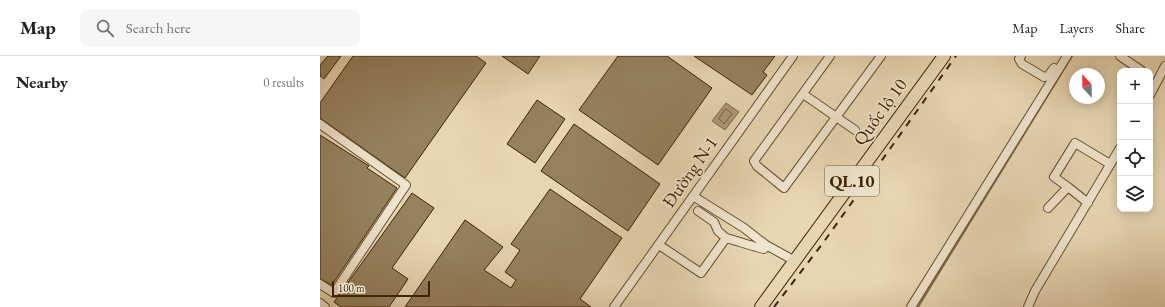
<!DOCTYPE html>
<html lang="en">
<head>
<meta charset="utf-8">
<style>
	body { margin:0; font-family:"EB Garamond",serif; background:#f6f6f6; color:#202124 }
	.controls { position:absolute; right:12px; top:12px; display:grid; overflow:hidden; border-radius:8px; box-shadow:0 2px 10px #0003 }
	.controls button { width:36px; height:36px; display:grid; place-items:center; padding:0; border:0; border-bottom:1px solid #e0e0e0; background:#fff; color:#202124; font:20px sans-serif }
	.compass { position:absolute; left:749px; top:12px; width:36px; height:36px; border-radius:50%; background:#fff; box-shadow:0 2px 10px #0003; rotate:338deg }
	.scale { position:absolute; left:12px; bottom:10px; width:98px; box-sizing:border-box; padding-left:4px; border:2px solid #3d2402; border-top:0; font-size:11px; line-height:14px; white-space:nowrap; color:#3d2402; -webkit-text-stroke:3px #efe4cd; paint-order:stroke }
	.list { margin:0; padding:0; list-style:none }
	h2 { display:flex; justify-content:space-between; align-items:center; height:52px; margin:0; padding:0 16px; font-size:17px }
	h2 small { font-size:13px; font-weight:400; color:#757577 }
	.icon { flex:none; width:22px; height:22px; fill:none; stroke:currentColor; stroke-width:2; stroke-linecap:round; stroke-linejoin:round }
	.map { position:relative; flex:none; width:845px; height:251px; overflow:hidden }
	header { display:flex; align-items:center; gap:24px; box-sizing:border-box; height:56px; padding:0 20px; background:#fff; border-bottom:1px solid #e0e0e0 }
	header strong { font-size:19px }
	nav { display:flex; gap:22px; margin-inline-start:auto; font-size:14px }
	.search { width:280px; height:36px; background:#f6f6f6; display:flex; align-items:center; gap:10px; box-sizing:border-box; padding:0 14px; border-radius:8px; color:#757577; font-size:15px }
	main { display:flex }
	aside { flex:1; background:#fff }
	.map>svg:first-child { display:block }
	.water { fill:#ad9976; stroke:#806a48 }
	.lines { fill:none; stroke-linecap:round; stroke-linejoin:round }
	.shore { stroke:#755e3c; stroke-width:1 }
	.stream { stroke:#806a48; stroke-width:2 }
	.building { fill:#95815e; stroke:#3d2402 }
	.minor-casing { stroke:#68502e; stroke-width:10 }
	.highway-casing { stroke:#3d2402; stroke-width:14 }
	.minor { stroke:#efe4cd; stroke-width:8 }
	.highway { stroke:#e7d6b2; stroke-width:12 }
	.rail { stroke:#3d2402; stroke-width:2; stroke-dasharray:7 7; stroke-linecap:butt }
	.labels { text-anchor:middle; stroke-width:3.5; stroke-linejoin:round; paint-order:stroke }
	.shield { fill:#efe4cd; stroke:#725e3f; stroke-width:1 }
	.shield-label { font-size:17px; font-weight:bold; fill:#3d2402 }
	.street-label { font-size:18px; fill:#3d2402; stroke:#efe4cd }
</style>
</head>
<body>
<header>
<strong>Map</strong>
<div class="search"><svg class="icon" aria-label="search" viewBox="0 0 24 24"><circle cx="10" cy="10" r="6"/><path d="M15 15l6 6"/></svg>Search here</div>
<nav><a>Map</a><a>Layers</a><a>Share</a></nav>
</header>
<main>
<aside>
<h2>Nearby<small>0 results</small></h2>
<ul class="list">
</ul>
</aside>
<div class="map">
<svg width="845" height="251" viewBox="0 0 845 251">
	<rect width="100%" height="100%" fill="#e7d6b2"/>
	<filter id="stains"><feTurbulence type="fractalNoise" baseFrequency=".005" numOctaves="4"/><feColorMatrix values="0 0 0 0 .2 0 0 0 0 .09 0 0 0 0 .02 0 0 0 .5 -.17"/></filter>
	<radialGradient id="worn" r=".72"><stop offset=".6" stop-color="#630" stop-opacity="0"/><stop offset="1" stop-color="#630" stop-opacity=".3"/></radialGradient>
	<path class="water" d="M406,47L419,56L405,74L392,65Z"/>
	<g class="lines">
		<path class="shore" d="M406,53L412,58L404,68L399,63Z"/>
		<path class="stream" d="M598,251L752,0"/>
	</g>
	<path class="building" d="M8,0H21L4,23L0,20V9Z
		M33,0H156L166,7L85,122L0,62V47Z
		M182,0H220L208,18Z
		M298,0H347L392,32L338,109L259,54Z
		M374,0H455L443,16L447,19L432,39Z
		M217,44L245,63L215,107L187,88Z
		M254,68L340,128L308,175L221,115Z
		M0,79L49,110L47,112L77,132L12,229L0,223Z
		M230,133L302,182L260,243L271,251H85L145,164L183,191L164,214L191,232L196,224L185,216L200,194L191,188Z
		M92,137L114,152L72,212L88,223L69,251H21L14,246Z"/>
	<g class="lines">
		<defs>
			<path id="minor" d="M510,0L434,105L437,110L464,132L561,0
				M701,0L699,3L702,8L724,21L728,20L734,12
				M800,0L822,15
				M483,38L535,74
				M830,39L845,10
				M0,68L86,129L14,237L0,228
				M748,131L768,147
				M373,140L424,172L446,189L475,205
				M728,152L748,131L734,121L755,87L790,108
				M406,182C411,183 441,193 444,193L446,189
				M339,189L381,217L406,182L398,175L394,166L378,155
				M0,247L5,251
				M294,251L473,0
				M591,251L747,0
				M708,251L715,235L800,92"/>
			<path id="highway" d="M441,251L624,0"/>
		</defs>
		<use href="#minor" class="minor-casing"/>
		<use href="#highway" class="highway-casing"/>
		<use href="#minor" class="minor"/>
		<use href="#highway" class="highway"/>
		<path class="rail" d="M454,251L503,187L636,0"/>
	</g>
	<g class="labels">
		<rect class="shield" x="505" y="110" width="54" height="30" rx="3"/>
		<g class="shield-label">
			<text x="532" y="131">QL.10</text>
		</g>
		<g class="street-label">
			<text transform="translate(560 56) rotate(-54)" y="6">Quốc lộ 10</text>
			<text transform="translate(370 116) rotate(-55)" y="6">Đường N-1</text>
		</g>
	</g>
	<rect width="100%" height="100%" filter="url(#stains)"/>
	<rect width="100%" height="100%" fill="url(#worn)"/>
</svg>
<div class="controls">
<button>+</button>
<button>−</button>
<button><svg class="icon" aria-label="locate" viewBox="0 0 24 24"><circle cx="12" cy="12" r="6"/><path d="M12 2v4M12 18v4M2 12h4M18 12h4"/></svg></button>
<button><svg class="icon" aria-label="layers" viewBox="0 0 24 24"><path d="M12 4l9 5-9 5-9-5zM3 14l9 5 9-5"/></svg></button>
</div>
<svg class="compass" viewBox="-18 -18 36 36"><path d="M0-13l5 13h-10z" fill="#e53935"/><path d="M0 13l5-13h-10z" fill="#757577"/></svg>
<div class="scale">100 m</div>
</div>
</main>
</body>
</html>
